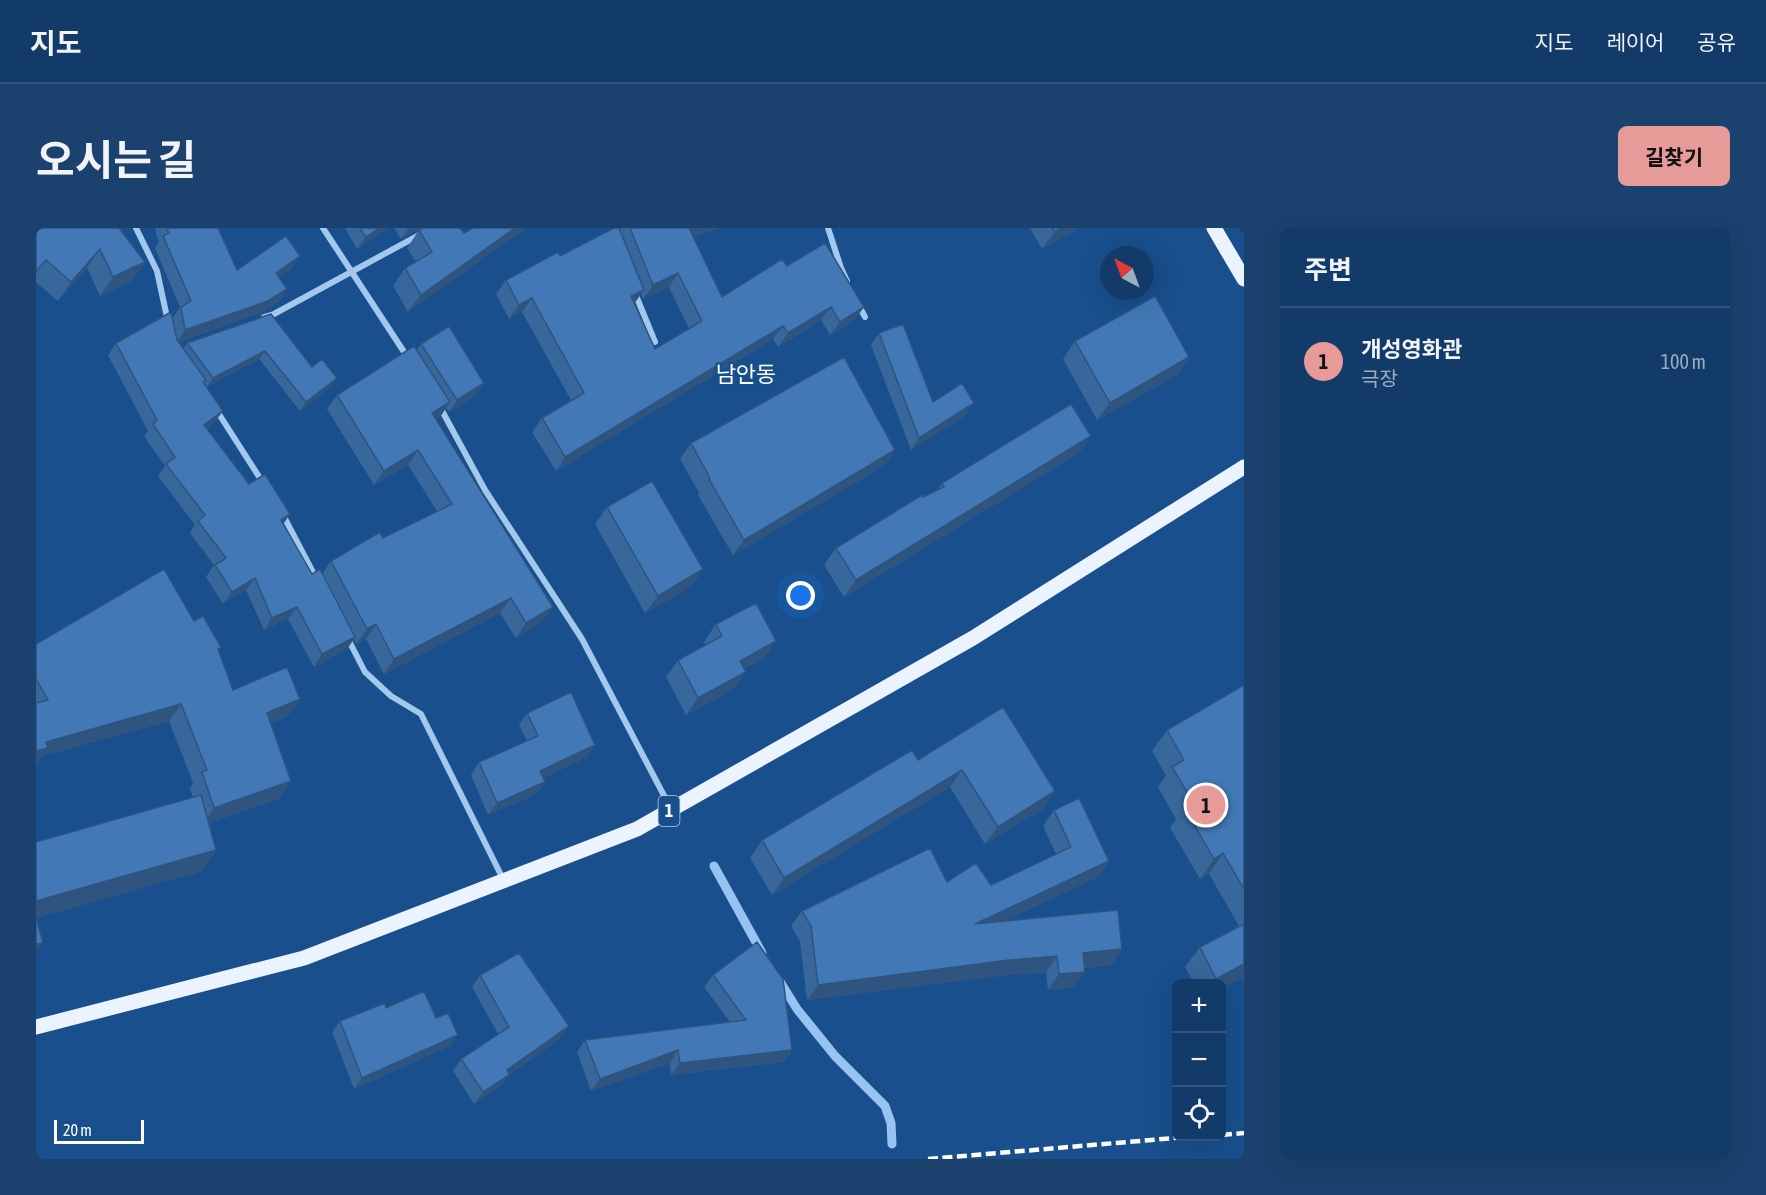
<!DOCTYPE html>
<html lang="ko">
<head>
<meta charset="utf-8">
<style>
	body { margin:0; font-family:"Asap Condensed","Noto Sans KR",sans-serif; background:#1b426f; color:#f1f3f6 }
	.controls { position:absolute; right:18px; bottom:18px; display:grid; overflow:hidden; border-radius:9px; box-shadow:0 6px 24px #0002 }
	.controls button { width:54px; height:54px; display:grid; place-items:center; padding:0; border:0; border-bottom:2px solid #31557d; background:#123b69; color:#f1f3f6; font:30px sans-serif }
	.compass { position:absolute; left:1064px; top:18px; width:54px; height:54px; border-radius:50%; background:#123b69; box-shadow:0 6px 24px #0002; rotate:319deg }
	.scale { position:absolute; left:18px; bottom:15px; width:90px; box-sizing:border-box; padding-left:6px; border:3px solid #fff; border-top:0; font-size:16px; line-height:21px; white-space:nowrap; color:#fff; -webkit-text-stroke:4px #184f8c; paint-order:stroke }
	.you { position:absolute; left:765px; top:368px; width:21px; height:21px; margin:-15px; border:4px solid #fff; border-radius:50%; background:#1a73e8; box-shadow:0 0 0 9px #1a73e833 }
	.badge { display:grid; place-items:center; width:39px; height:39px; border-radius:50%; background:#e69b98; color:#111; font-size:20px; font-weight:700 }
	.pin { position:absolute; translate:-50% -50%; border:3px solid #fff; box-shadow:0 2px 6px #0006 }
	.list { margin:0; padding:0; list-style:none }
	h2 { display:flex; justify-content:space-between; align-items:center; height:78px; margin:0; padding:0 24px; font-size:26px }
	h2 small { font-size:20px; font-weight:400; color:#9cadc0 }
	.list li { display:grid; grid-template-columns:39px 1fr auto; gap:18px; align-items:center; box-sizing:border-box; height:108px; padding:0 24px; border-top:2px solid #31557d }
	.list b { display:block; font-size:22px; white-space:nowrap }
	.list p { margin:0; font-size:20px; white-space:nowrap; color:#9cadc0 }
	.list em { font-size:20px; font-style:normal; color:#9cadc0 }
	.icon { flex:none; width:33px; height:33px; fill:none; stroke:currentColor; stroke-width:2; stroke-linecap:round; stroke-linejoin:round }
	.map { position:relative; flex:none; width:1208px; height:931px; overflow:hidden; border-radius:9px }
	header { display:flex; align-items:center; gap:36px; box-sizing:border-box; height:84px; padding:0 30px; background:#123b69; border-bottom:2px solid #31557d }
	header strong { font-size:28px }
	nav { display:flex; gap:33px; margin-inline-start:auto; font-size:21px }
	.intro { display:flex; align-items:center; justify-content:space-between; box-sizing:border-box; height:144px; padding:0 36px }
	h1 { margin:0; font-size:42px }
	.button { padding:15px 27px; border-radius:9px; background:#e69b98; color:#111; font-size:21px; font-weight:700 }
	main { display:flex; gap:36px; padding:0 36px }
	aside { flex:1; background:#123b69; border-radius:9px; box-shadow:0 6px 24px #0002 }
	.map>svg:first-child { display:block }
	.lines { fill:none; stroke-linecap:round; stroke-linejoin:round }
	.stream { stroke:#96c3f1; stroke-width:9 }
	.minor { stroke:#a3c8ee; stroke-width:6 }
	.primary { stroke:#ebf3ff; stroke-width:15 }
	.rail { stroke:#fff; stroke-width:4.5; stroke-dasharray:10 4.5; stroke-linecap:butt }
	.wall { fill:#38679c; fill-rule:evenodd }
	.shaded-wall { fill:#2e547f }
	.building { fill:#4178b5; stroke:#2e547f; stroke-width:1.5 }
	.labels { text-anchor:middle; stroke-width:5; stroke-linejoin:round; paint-order:stroke }
	.shield { fill:#184f8c; stroke:#bacadc; stroke-width:1.5 }
	.shield-label { font-size:18px; font-weight:bold; fill:#fff }
	.quarter-label { font-size:22px; fill:#fff; stroke:#184f8c }
</style>
</head>
<body>
<header>
<strong>지도</strong>
<nav><a>지도</a><a>레이어</a><a>공유</a></nav>
</header>
<div class="intro"><h1>오시는 길</h1><a class="button">길찾기</a></div>
<main>
<div class="map">
<svg width="1208" height="931" viewBox="0 0 1208 931">
	<rect width="100%" height="100%" fill="#184f8c"/>
	<g class="lines">
		<path class="stream" d="M678,638L726,725
			M743,752L761,781L799,828L849,878L855,895L856,916"/>
		<path class="minor" d="M100,0L121,43L132,94
			M287,0L372,130
			M792,0L805,40L811,53
			M599,65L619,114
			M822,76L829,89
			M228,89L238,86L396,0
			M404,179L449,262L546,411L635,581
			M181,183L227,255
			M247,287L281,352
			M311,409L329,444L355,468L385,486L468,653"/>
		<path class="primary" d="M1178,0L1208,51
			M0,799L268,730L601,601L937,410L1208,239"/>
		<path class="rail" d="M1186,907L1208,905
			M892,931L1162,908"/>
	</g>
	<path class="wall" d="M0,0L109,34L96,53L64,68L51,40L22,73L0,54Z
		M119,0H182L201,42L256,40L243,49L251,61L243,73L224,85L142,114L147,121L151,115L235,86L276,139L295,159L264,183L223,131L171,159L178,195L171,201L213,256L247,296L276,346H286L295,333L347,310L401,283L372,237L338,257L291,181L301,167L381,122L385,116L440,167L413,184L410,180L404,189L400,191L507,393L480,410L464,385L348,446L330,411L320,416L318,411L311,421L278,439L252,391L228,402L210,362L187,376L170,349L178,337L154,305L159,297L122,248L129,238L108,208L112,203L72,127L80,115L136,91L144,79L119,20L123,14L121,9Z
		M309,0H352L321,21Z
		M358,0H385L365,11Z
		M437,0L372,84L357,58L369,40L380,34L371,20L383,2L428,5Z
		M585,0H683L657,9L686,69L751,38L818,93L794,107L785,92L742,119L737,111L520,243L496,204L506,190L535,172L486,84L473,91L460,66L470,52L584,2ZM633,59L653,101L619,121L598,75L605,65L607,71Z
		M994,0H1043L1006,21Z
		M843,105L897,174L930,187L875,222L835,117Z
		M1039,113L1153,129L1141,147L1061,192L1027,131Z
		M1055,208L1043,225L808,369L788,337L800,320L887,269L901,263L906,255Z
		M655,215L859,222L848,238L697,327L662,267L663,265L644,231Z
		M571,279L667,341L655,359L609,385L559,296Z
		M158,393L185,419L183,423L197,462L252,488L235,495L255,553L244,570L173,595L180,622L166,643L0,690V724V614L157,569L154,561L157,555L133,493L6,528L0,537V416Z
		M680,396L728,431L708,441L698,461L650,487L630,449L642,432L670,417L668,414Z
		M1208,457V753L1207,750L1185,756H1158L1149,739L1164,719L1203,698L1173,646L1164,651L1134,600L1140,591L1122,559L1130,547L1116,523L1131,502Z
		M967,479L1007,581L949,616L914,559L736,667L714,630L726,612L882,532Z
		M491,485L551,529L507,550L509,554L501,566L452,587L435,547L443,534L491,513L483,497Z
		M1018,582L1073,633L1062,649L968,693L1086,721L1075,737L1049,740V744L1038,759L1012,762L1010,744L962,748L771,772L764,713L755,698L766,683L911,654L955,657L1020,626L1007,598Z
		M444,747L525,810L474,846L465,858L438,876L417,843L425,831L462,806L436,759Z
		M677,747L756,822L748,834L635,847L634,835L555,863L541,824L549,812L694,794L668,759Z
		M350,780L400,790L414,818L318,861L296,804L304,793Z"/>
	<path class="shaded-wall" d="M343,0H352L321,21L330,9Z
		M373,0H385L365,11Z
		M479,0H491L372,84L385,67Z
		M653,0H683L643,14Z
		M1025,0H1043L1006,21L1019,4Z
		M64,21L51,40L22,73L35,54Z
		M264,28L256,40L232,57L240,45Z
		M109,34L96,53L64,68L77,49Z
		M642,45L633,59L607,71L617,57Z
		M251,61L243,73L224,85L141,114L149,102Z
		M608,62L598,76L595,68Z
		M496,70L486,84L473,91L483,77Z
		M795,79L785,92L742,119L752,105Z
		M828,79L818,93L794,107L804,94Z
		M747,98L737,111L520,243L529,229Z
		M229,123L223,131L171,159L177,150Z
		M1153,129L1141,147L1061,192L1074,175Z
		M301,150L295,159L264,183L270,174Z
		M448,155L440,167L413,184L421,172Z
		M414,174L404,189L386,200L396,185Z
		M938,175L930,187L875,222L883,210Z
		M187,183L178,195L159,209L168,197Z
		M1055,208L1043,225L808,369L820,352Z
		M382,222L372,237L338,257L348,243Z
		M859,222L848,238L697,327L708,312Z
		M254,286L246,298L245,292Z
		M667,341L655,359L609,385L622,368Z
		M219,350L210,362L187,376L196,364Z
		M475,370L464,385L348,446L358,431Z
		M261,379L252,391L228,402L236,390Z
		M517,379L507,393L480,410L490,395Z
		M340,396L330,411L320,416L331,401Z
		M319,409L311,421L278,439L286,426Z
		M740,413L728,431L692,450L704,433Z
		M710,444L698,461L650,487L662,470Z
		M264,471L252,488L219,502L231,485Z
		M145,476L133,493L6,528L0,537V523L10,514Z
		M559,517L551,529L496,555L504,543Z
		M926,542L914,559L736,667L748,650Z
		M255,553L244,570L167,597L178,580Z
		M509,554L501,566L452,587L461,575Z
		M1019,563L1007,581L949,616L962,599Z
		M180,622L166,643L0,690V673Z
		M1187,625L1173,646L1164,651L1178,631Z
		M1073,633L1062,649L928,712L939,696Z
		M7,715L0,724V716Z
		M1086,721L1075,737L1036,741L1047,725Z
		M1021,728L1010,744L962,748L771,772L782,757L973,732Z
		M1208,736V748L1207,750L1185,761V756H1177L1180,751Z
		M1049,744L1038,759L1012,762L1023,746Z
		M533,798L525,810L462,854L471,842Z
		M422,807L414,818L318,861L326,850Z
		M642,822L634,835L555,863L564,851Z
		M756,822L748,834L635,847L644,835Z
		M474,846L465,858L438,876L447,864Z"/>
	<path class="building" d="M0,0H83L109,34L77,49L64,21L35,54L10,32L0,43Z
		M130,0H182L201,42L250,8L264,28L240,45L251,61L232,73L149,102L145,79L155,73L127,8L133,5Z
		M324,0H343L330,9Z
		M387,0H424L428,5L437,0H479L385,67L369,40L396,24L383,2Z
		M578,0H583L608,62L595,68L619,121L666,93L642,45L617,57L594,0H653L686,69L746,31L751,38L789,15L828,79L804,94L795,79L752,105L747,98L529,229L506,190L548,165L496,70L483,77L470,52L522,24L524,28Z
		M1016,0H1025L1019,4Z
		M1119,68L1153,129L1074,175L1039,113Z
		M135,84L141,112L170,152L167,154L187,183L168,197L213,256L229,246L254,286L245,292L276,346L284,341L319,409L286,426L261,379L236,390L219,350L196,364L179,337L190,330L162,293L169,287L130,236L139,229L117,196L121,192L80,115Z
		M235,86L276,139L286,131L301,150L270,174L229,123L177,150L151,115Z
		M867,96L897,174L926,155L938,175L883,210L843,105Z
		M413,98L448,155L421,172L385,116Z
		M378,118L414,174L396,185L517,379L490,395L475,370L358,431L340,396L331,401L295,333L344,304L347,310L416,276L382,222L348,243L301,167Z
		M808,129L859,222L708,312L673,251L674,250L655,215Z
		M1035,176L1055,208L820,352L800,320L886,267L887,269L908,259L906,255Z
		M616,253L667,341L622,368L571,279Z
		M128,341L158,393L167,388L185,419L182,421L197,462L251,439L264,471L231,485L255,553L178,580L166,544L171,542L145,476L10,514L12,520L0,523V475L12,472L0,451V416Z
		M720,375L740,413L704,433L710,444L662,470L642,432L686,408L680,396Z
		M1208,457V661L1187,625L1178,631L1148,579L1157,574L1136,539L1148,532L1131,502Z
		M535,464L559,517L504,543L509,554L461,575L443,534L502,508L491,485Z
		M967,479L1019,563L962,599L926,542L748,650L726,612L876,522L882,532Z
		M165,567L180,622L0,673V614Z
		M1043,570L1073,633L939,696L1082,682L1086,721L1047,725L1049,744L1023,746L1021,728L973,732L782,757L775,698L766,683L894,620L911,654L940,635L955,657L1035,619L1018,582Z
		M0,689L7,715L0,716Z
		M1208,696V736L1180,751L1164,719Z
		M721,714L747,751L756,822L644,835L642,822L564,851L549,812L710,792L677,747Z
		M483,725L533,798L471,842L474,846L447,864L425,831L473,799L444,747Z
		M388,763L400,790L412,785L422,807L326,850L304,793L349,775L350,780Z"/>
	<g class="labels">
		<rect class="shield" x="622.5" y="568" width="21" height="30" rx="4.5"/>
		<g class="shield-label">
			<text x="633" y="589">1</text>
		</g>
		<g class="quarter-label">
			<text x="710" y="154">남안동</text>
		</g>
	</g>
</svg>
<div class="controls">
<button>+</button>
<button>−</button>
<button><svg class="icon" aria-label="locate" viewBox="0 0 24 24"><circle cx="12" cy="12" r="6"/><path d="M12 2v4M12 18v4M2 12h4M18 12h4"/></svg></button>
</div>
<svg class="compass" viewBox="-18 -18 36 36"><path d="M0-13l5 13h-10z" fill="#e53935"/><path d="M0 13l5-13h-10z" fill="#9cadc0"/></svg>
<div class="scale">20 m</div>
<div class="you"></div>
<div class="pin badge" style="left:1170px;top:577px">1</div>
</div>
<aside>
<h2>주변<small></small></h2>
<ul class="list">
<li><span class="badge">1</span><div><b>개성영화관</b><p>극장</p></div><em>100 m</em></li>
</ul>
</aside>
</main>
</body>
</html>
